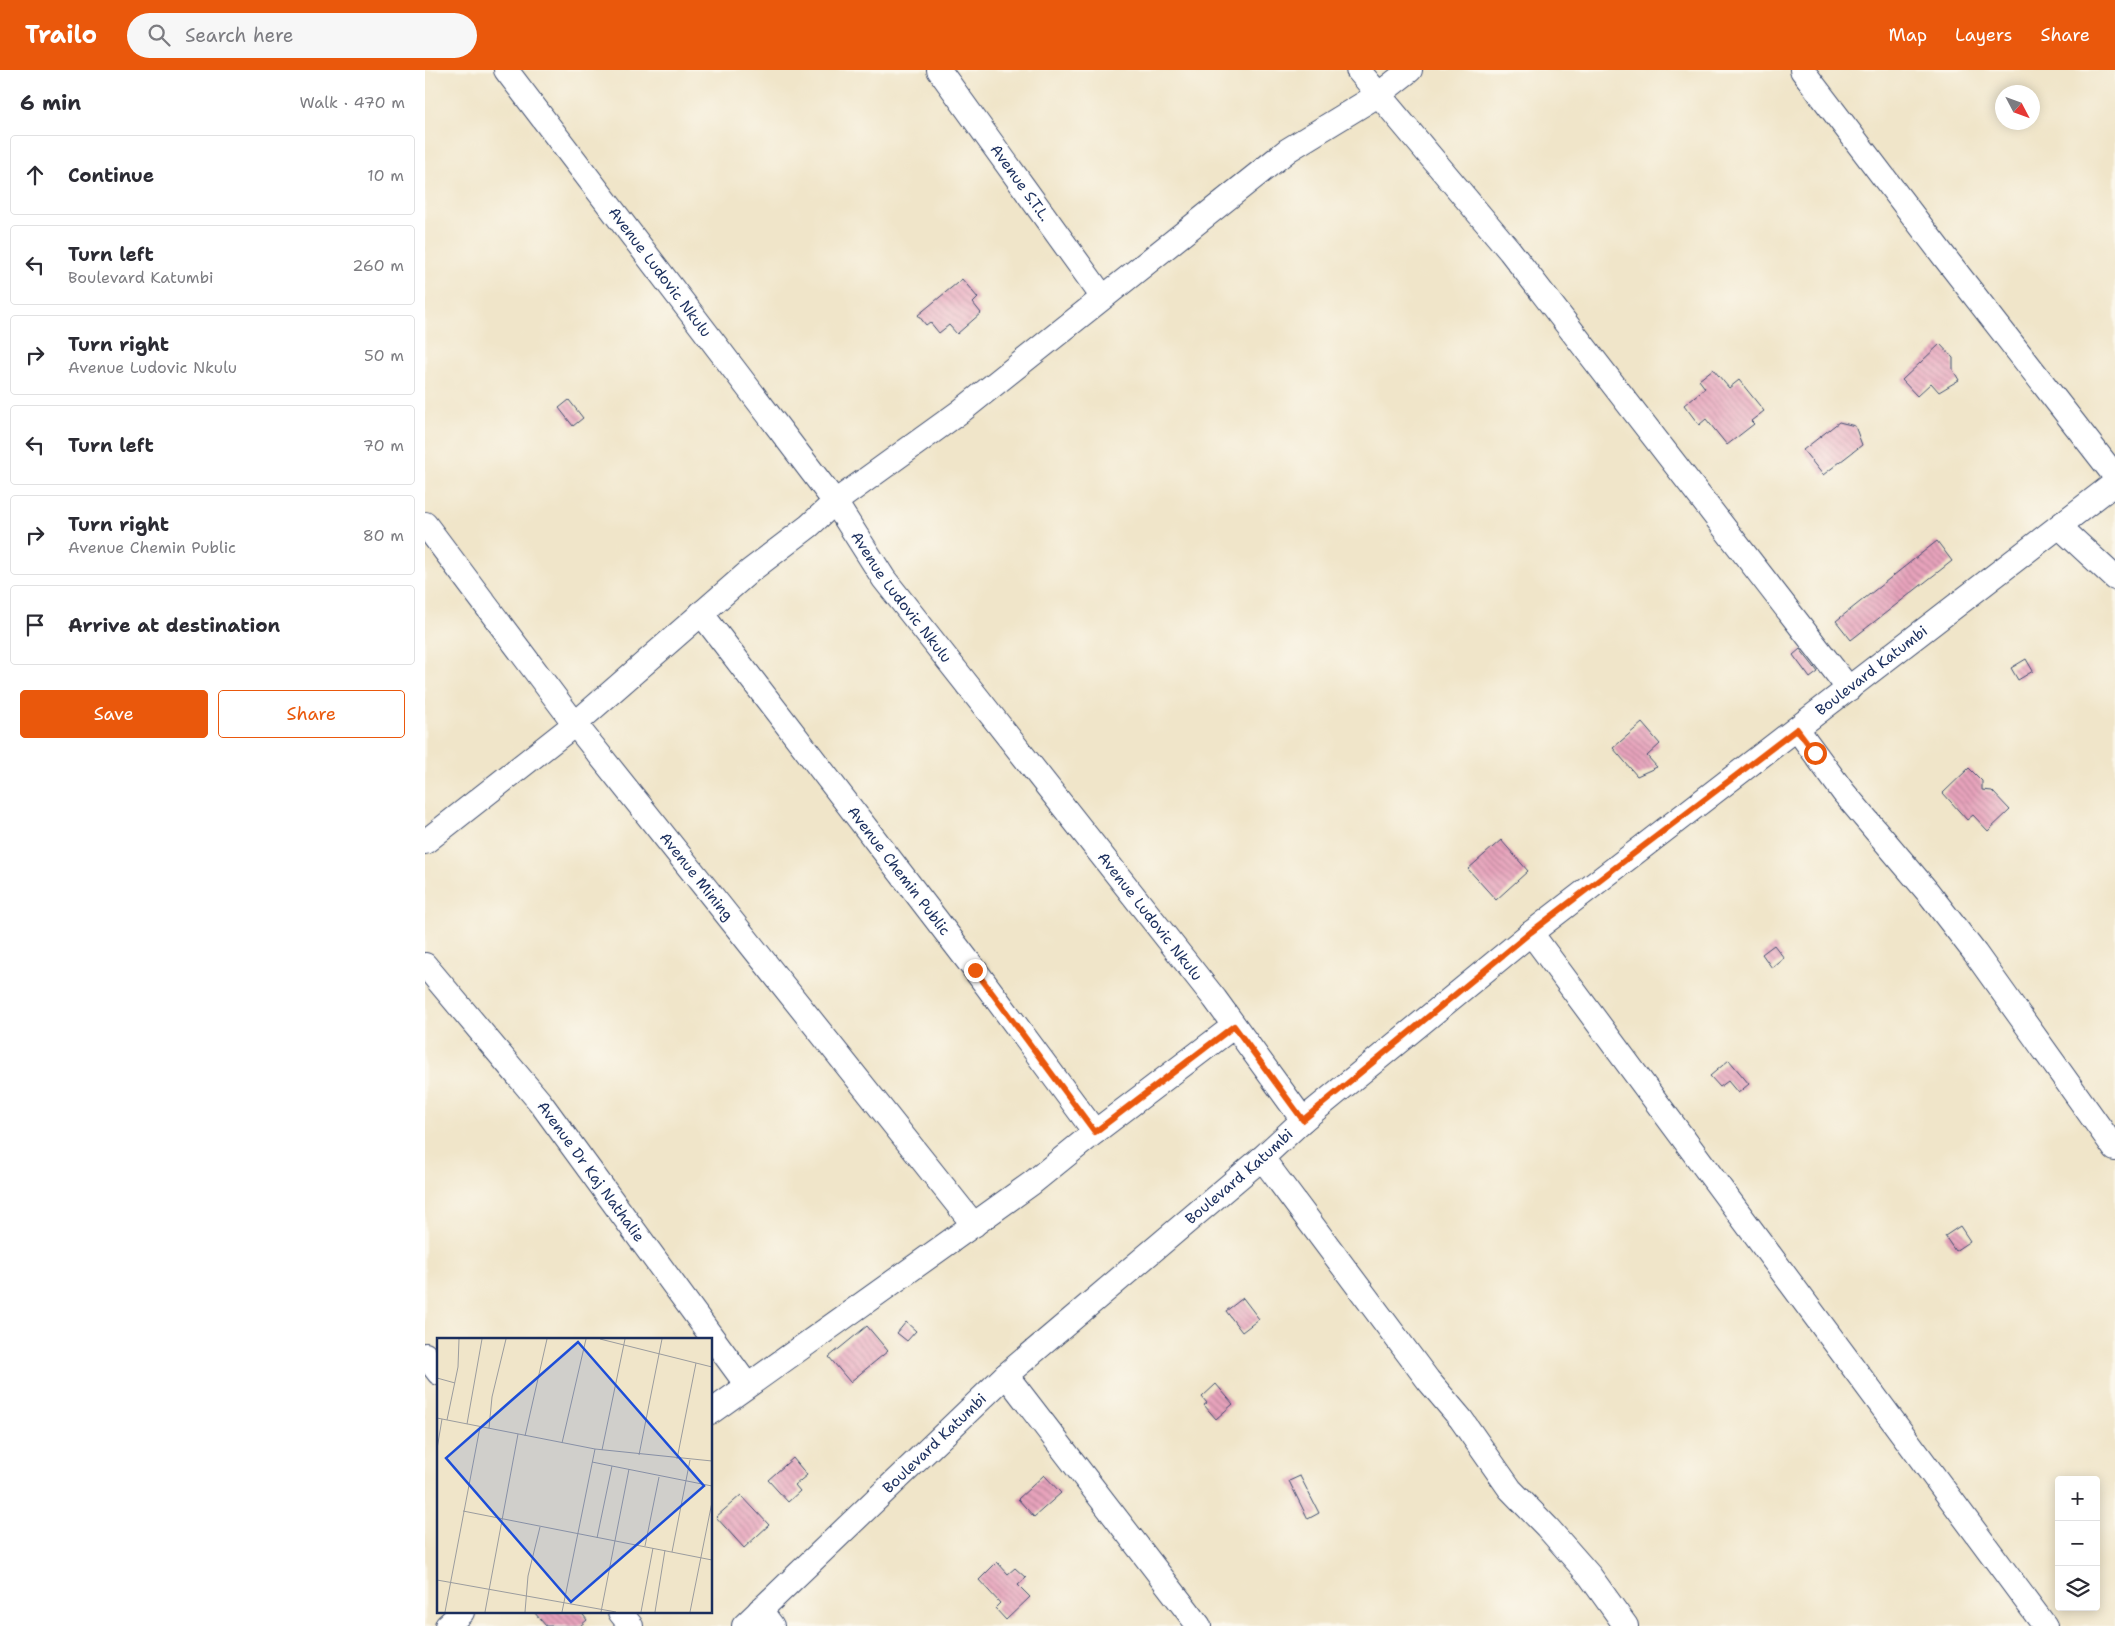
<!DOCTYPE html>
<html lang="en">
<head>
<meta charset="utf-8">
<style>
	body { margin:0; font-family:"Shantell Sans",sans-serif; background:#f7f7f7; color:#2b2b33 }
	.controls { position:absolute; right:15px; bottom:15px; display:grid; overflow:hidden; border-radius:5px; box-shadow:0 2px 12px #0003 }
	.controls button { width:45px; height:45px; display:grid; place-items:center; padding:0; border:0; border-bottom:1px solid #e1e1e2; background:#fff; color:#2b2b33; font:25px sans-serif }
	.compass { position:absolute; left:1570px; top:15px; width:45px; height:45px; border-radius:50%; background:#fff; box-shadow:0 2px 12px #0003; rotate:131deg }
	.stop { position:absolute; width:15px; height:15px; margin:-11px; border:4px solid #ea580c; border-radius:50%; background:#fff }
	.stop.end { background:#ea580c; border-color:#fff; box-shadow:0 1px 5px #0008 }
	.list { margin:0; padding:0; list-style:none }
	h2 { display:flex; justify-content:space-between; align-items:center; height:65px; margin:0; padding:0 20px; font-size:21px }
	h2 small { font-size:16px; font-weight:400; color:#7c7c81 }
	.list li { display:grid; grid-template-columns:32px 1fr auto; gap:15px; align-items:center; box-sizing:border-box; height:80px; margin:0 10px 10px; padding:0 10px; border:1px solid #e1e1e2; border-radius:5px }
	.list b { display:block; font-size:19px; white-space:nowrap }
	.list p { margin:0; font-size:16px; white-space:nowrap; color:#7c7c81 }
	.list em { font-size:16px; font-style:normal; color:#7c7c81 }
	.actions { display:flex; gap:10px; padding:15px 20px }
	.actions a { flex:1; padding:11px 0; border:1px solid #ea580c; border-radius:5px; text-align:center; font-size:18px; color:#ea580c }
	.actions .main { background:#ea580c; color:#fff }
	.icon { flex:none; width:28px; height:28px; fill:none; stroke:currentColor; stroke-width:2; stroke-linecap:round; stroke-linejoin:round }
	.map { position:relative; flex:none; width:1690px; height:1556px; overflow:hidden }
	header { display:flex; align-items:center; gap:30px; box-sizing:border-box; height:70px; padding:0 25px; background:#ea580c; color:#fff }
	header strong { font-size:24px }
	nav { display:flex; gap:28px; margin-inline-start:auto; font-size:18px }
	.search { width:350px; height:45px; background:#f7f7f7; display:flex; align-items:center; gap:12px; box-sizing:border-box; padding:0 18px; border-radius:28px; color:#7c7c81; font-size:19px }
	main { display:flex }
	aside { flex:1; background:#fff }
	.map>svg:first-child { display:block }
	.building { fill:url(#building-back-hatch) }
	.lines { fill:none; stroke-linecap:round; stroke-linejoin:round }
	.minor-casing { stroke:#3b4a6e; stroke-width:26 }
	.minor { stroke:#fff; stroke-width:24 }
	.route { stroke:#ea580c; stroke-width:6 }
	.labels { text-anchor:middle; stroke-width:4.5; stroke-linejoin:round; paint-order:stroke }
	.street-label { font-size:15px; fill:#1b2f5e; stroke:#fbf7ec }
	.inset-road { fill:none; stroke:#9b9c9e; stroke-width:1 }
	.view { fill:#1d4ed8; fill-opacity:0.15; stroke:#1d4ed8; stroke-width:2.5 }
	.inset-edge { fill:none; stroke:#1b2f5e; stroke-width:2.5 }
</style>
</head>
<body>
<header>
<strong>Trailo</strong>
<div class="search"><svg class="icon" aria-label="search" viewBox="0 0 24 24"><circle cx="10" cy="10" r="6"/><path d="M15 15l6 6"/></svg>Search here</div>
<nav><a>Map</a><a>Layers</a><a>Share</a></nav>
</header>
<main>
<aside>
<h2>6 min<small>Walk · 470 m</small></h2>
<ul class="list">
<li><svg class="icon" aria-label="ahead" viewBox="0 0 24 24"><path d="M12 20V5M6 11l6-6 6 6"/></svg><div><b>Continue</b></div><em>10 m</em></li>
<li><svg class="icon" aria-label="left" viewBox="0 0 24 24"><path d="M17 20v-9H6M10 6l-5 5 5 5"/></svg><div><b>Turn left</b><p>Boulevard Katumbi</p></div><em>260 m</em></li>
<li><svg class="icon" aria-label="right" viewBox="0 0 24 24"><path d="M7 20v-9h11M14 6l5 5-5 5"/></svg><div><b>Turn right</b><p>Avenue Ludovic Nkulu</p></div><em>50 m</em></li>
<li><svg class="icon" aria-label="left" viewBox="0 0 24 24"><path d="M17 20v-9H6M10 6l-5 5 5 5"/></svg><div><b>Turn left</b></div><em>70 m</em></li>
<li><svg class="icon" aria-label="right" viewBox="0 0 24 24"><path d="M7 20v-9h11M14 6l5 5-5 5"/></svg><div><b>Turn right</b><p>Avenue Chemin Public</p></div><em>80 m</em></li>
<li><svg class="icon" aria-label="arrive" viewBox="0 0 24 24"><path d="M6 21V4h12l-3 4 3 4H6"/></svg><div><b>Arrive at destination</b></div></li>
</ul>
<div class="actions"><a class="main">Save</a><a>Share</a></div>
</aside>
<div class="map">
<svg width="1690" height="1556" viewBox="0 0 1690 1556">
	<defs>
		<pattern id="building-back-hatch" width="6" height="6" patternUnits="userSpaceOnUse" patternTransform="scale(1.25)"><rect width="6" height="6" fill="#e7a3bb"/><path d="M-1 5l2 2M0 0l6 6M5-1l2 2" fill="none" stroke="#ba859b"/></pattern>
	</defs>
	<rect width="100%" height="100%" fill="#fbf7ec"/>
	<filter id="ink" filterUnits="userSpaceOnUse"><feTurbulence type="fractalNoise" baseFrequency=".02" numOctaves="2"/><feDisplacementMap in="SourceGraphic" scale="10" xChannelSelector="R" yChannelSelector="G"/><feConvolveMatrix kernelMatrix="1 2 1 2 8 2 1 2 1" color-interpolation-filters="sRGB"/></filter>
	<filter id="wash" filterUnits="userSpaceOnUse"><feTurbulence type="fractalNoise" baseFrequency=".0096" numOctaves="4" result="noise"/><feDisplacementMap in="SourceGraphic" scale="20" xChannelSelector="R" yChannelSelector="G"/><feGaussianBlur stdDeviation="1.12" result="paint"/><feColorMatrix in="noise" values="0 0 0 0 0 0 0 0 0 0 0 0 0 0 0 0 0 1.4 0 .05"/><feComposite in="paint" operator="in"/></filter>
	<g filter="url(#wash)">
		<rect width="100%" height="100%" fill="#f0e5c9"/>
		<g id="blocks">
			<path class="building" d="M537,209L553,228L548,233L556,243L532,264L524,255L514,263L505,252L501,255L493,245Z
				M1515,274L1528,288V300L1534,310L1514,322L1506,313L1492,326L1477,310Z
				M1288,299L1304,318L1314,310L1339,341L1326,351L1329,354L1302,375L1281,349L1274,355L1259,335L1280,318L1274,310Z
				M144,330L158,348L148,356L134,338Z
				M1414,352L1430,356L1437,375L1398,405L1378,380Z
				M1512,471L1527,491L1426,570L1411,551Z
				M1375,579L1393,602L1385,608L1368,585Z
				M1601,589L1608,601L1593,610L1586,598Z
				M1217,653L1235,674L1222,686L1232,697L1212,706L1188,678Z
				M1544,698L1557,711V720L1567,721L1585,740L1563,761L1548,745L1542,750L1518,723Z
				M1076,770L1103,801L1071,830L1043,799Z
				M1349,875L1359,888L1347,898L1337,884Z
				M1304,990L1324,1014L1313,1023L1303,1011L1295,1017L1285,1006Z
				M1535,1156L1545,1171L1530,1181L1520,1166Z
				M818,1228L834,1249L817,1262L801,1241Z
				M481,1252L491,1261L482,1271L472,1263Z
				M442,1256L463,1281L425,1312L404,1287Z
				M791,1314L808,1334L791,1349L779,1335L782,1333L777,1327Z
				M368,1388L382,1405L370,1415L375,1421L363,1432L343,1410Z
				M619,1405L636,1423L609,1447L593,1429Z
				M875,1406L894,1443L883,1449L864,1411Z
				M316,1425L344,1455L319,1478L291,1447Z
				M572,1492L583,1504L590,1498L601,1508L593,1515L605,1527L581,1550L570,1538L575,1533L554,1510Z
				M109,1542H156L162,1550L155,1556H121Z"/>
		</g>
	</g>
	<g filter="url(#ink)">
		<use href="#blocks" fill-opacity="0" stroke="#3b4a6e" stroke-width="1"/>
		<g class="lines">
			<defs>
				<g id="minor">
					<path id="s1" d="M81,0L410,432L459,509L790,929L878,1050"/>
					<path id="s2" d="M514,0L677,226"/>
					<path d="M933,0L1085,181L1424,619"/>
					<path d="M1377,0L1521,189L1690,406"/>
					<path id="s3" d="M0,454L150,654L549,1155"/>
					<path d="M1635,457L1690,508"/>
					<path id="s4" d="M276,543L550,900L670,1062"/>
					<path d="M1372,659L1419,723L1502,821L1550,883L1690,1079"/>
					<path d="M0,772L150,654L325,501L384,456L410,432L536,341L863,80L953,25L985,0"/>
					<path d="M1106,863L1620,1556"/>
					<path id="s5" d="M0,895L115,1032L322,1315"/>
					<path d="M837,1088L1003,1310L1036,1349L1085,1419L1122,1457L1165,1506L1201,1556"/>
					<path d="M0,1285L14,1303"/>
					<path d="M581,1305L774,1556"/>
					<path d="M286,1342L607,1113L670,1062L809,956"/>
					<path d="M335,1540L347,1556"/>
					<path d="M195,1542L206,1556"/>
					<path d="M22,1556L37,1542"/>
					<path id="s6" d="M319,1556L581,1305L837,1088L878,1050L1106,863L1690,413"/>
				</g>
			</defs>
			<use href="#minor" class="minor-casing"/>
			<use href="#minor" class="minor"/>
		</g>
	</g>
	<g class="lines" filter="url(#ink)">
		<path class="route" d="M550,900L670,1062L809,956L878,1050L1106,862L1372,659L1390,683"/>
	</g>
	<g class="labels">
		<g class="street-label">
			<text dy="5" stroke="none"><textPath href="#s2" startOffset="139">Avenue S.T.L.</textPath></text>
			<text dy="5" stroke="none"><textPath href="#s1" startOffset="254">Avenue Ludovic Nkulu</textPath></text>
			<text dy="5" stroke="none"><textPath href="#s1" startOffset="659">Avenue Ludovic Nkulu</textPath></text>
			<text dy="5" stroke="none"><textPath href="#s6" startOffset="1479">Boulevard Katumbi</textPath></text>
			<text dy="5" stroke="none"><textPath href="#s4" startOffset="325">Avenue Chemin Public</textPath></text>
			<text dy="5" stroke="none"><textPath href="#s3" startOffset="445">Avenue Mining</textPath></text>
			<text dy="5" stroke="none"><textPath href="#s1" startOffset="1064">Avenue Ludovic Nkulu</textPath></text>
			<text dy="5" stroke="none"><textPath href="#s5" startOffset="265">Avenue Dr Kaj Nathalie</textPath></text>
			<text dy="5" stroke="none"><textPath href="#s6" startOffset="669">Boulevard Katumbi</textPath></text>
			<text dy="5" stroke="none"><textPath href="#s6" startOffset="264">Boulevard Katumbi</textPath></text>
		</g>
	</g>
	<g transform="translate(12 1268)">
		<rect width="275" height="275" fill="#f0e5c9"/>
		<path class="inset-road" d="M163,1L275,29M0,40L18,45M0,80L158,111L275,123M10,82L21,29L22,1M30,86L45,1M52,90L55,59L69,1M88,98L110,1M125,105L149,1M0,111L5,81M165,112L188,1M202,117L225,1M240,121L259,25M155,124L275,148M26,173L275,222M160,200L175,128M208,208L222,139M235,214L253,122M0,242L179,274M8,274L43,89M48,274L81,96M88,274L91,238L103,189M125,274L158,111M164,274L192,131M204,274L216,210M218,274L228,212M253,274L275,164"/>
		<path class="view" d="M141,4L267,148L134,264L9,120Z"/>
		<rect width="275" height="275" class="inset-edge"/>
	</g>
</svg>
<div class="controls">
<button>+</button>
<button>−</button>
<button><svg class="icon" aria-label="layers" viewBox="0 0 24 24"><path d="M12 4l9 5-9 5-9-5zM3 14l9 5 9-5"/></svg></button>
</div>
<svg class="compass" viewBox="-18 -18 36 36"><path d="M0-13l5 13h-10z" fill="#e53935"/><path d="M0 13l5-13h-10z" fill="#7c7c81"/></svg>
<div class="stop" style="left:1390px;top:683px"></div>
<div class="stop end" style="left:550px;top:900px"></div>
</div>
</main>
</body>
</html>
